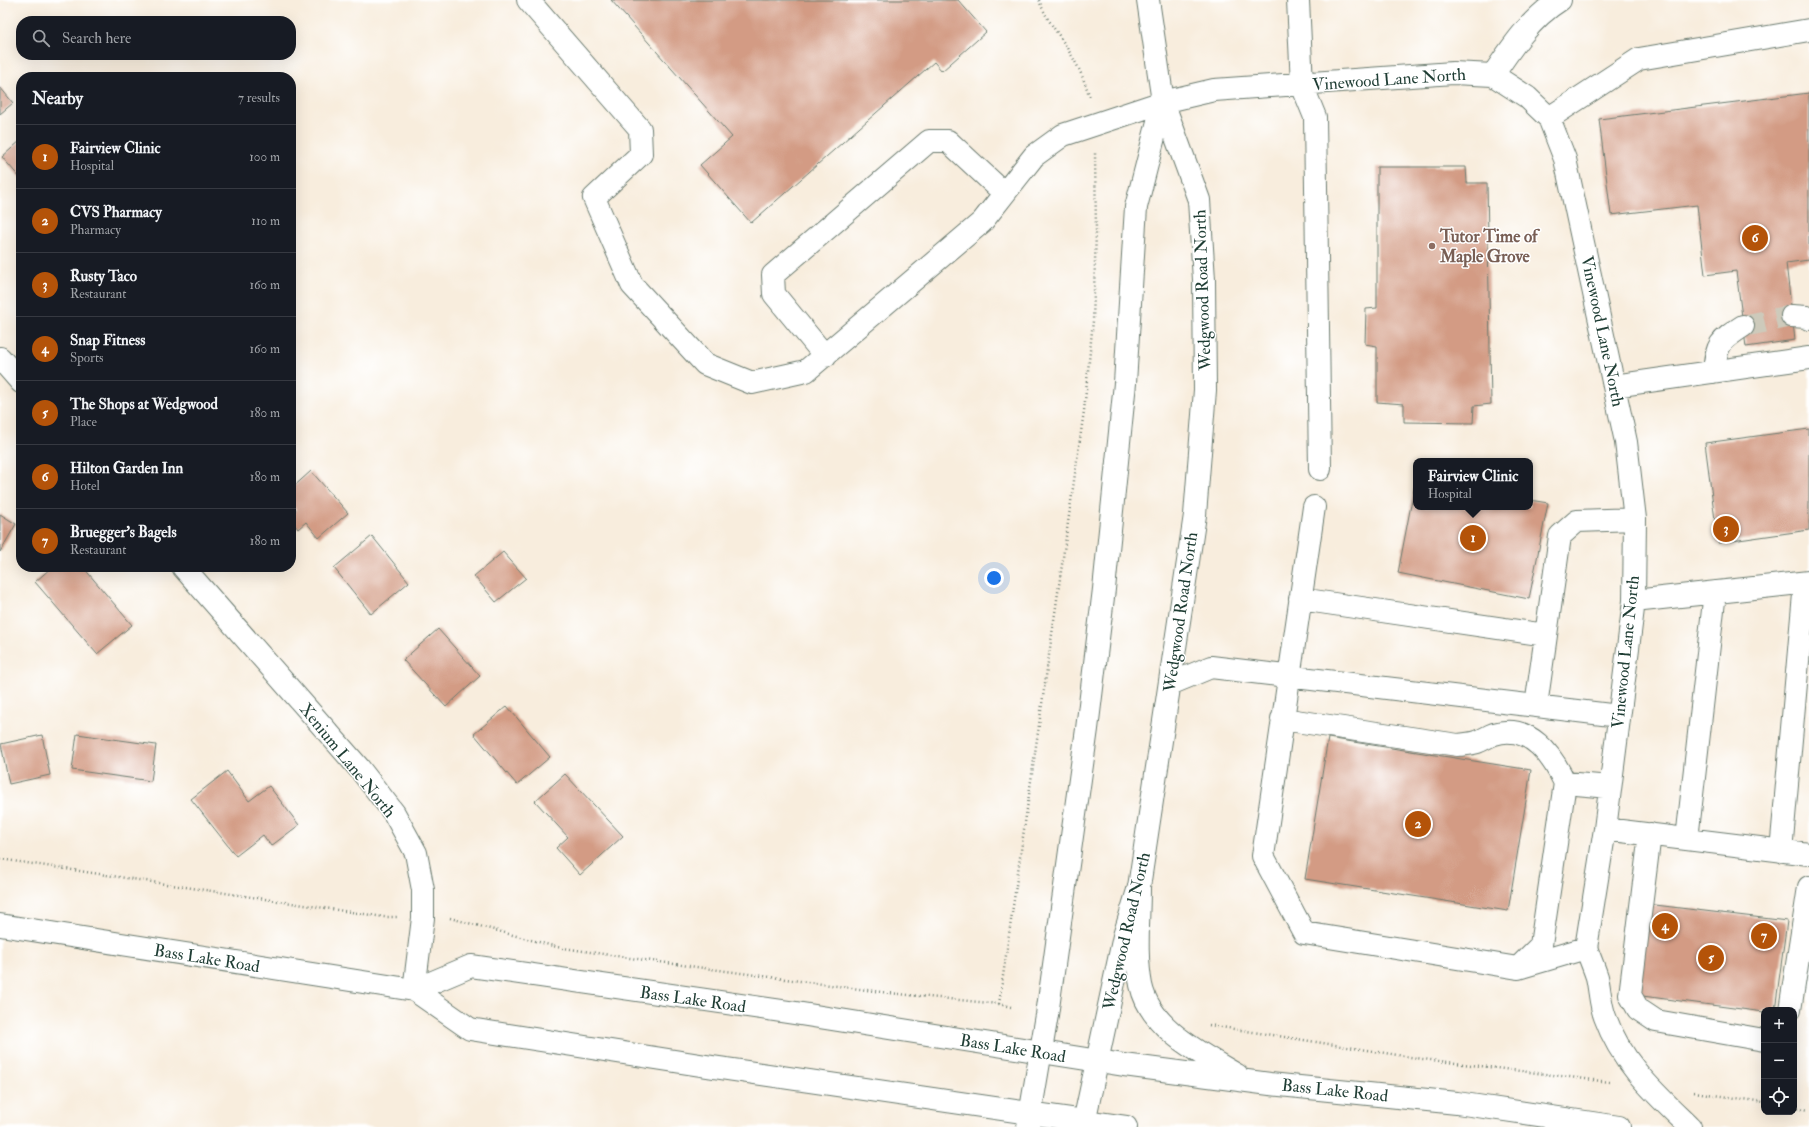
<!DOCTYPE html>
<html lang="en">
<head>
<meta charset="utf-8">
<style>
	body { margin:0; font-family:"IM FELL Double Pica",serif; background:#242831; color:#f1f3f6 }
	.controls { position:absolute; right:12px; bottom:12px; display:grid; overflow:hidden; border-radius:8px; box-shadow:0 4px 16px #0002 }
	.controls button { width:36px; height:36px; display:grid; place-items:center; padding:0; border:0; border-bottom:1px solid #363941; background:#171b24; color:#f1f3f6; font:20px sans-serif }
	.you { position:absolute; left:994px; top:578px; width:14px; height:14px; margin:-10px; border:3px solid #fff; border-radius:50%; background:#1a73e8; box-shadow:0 0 0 6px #1a73e833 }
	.badge { display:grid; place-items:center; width:26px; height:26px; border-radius:50%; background:#b45309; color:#fff; font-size:13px; font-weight:700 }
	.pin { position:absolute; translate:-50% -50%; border:2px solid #fff; box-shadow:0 1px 4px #0006 }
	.popup { position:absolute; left:1413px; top:458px; width:120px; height:52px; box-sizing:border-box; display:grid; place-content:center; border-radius:8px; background:#171b24; filter:drop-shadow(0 1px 3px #0005); font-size:13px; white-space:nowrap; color:#9ea1a6 }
	.popup b { font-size:15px; color:#f1f3f6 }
	.popup::after { content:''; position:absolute; left:50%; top:100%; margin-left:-8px; border:8px solid transparent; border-top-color:#171b24 }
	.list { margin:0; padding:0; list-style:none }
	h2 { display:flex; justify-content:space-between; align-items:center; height:52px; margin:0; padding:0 16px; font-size:17px }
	h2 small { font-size:13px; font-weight:400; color:#9ea1a6 }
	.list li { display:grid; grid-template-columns:26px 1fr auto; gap:12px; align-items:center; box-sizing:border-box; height:64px; padding:0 16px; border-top:1px solid #363941 }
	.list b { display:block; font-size:15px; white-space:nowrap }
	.list p { margin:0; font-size:13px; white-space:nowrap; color:#9ea1a6 }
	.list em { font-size:13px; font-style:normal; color:#9ea1a6 }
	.icon { flex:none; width:22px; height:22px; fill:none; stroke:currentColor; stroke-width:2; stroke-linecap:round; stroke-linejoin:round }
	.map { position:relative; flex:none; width:1809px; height:1127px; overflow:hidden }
	.search { position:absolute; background:#171b24; box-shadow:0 4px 16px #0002; left:16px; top:16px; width:280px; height:44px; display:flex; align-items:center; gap:10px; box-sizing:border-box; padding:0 14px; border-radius:16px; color:#9ea1a6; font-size:15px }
	.panel { position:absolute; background:#171b24; box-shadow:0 4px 16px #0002; left:16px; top:72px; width:280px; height:500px; border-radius:16px }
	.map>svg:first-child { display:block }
	.building { fill:#d39b84 }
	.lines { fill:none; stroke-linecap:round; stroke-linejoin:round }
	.minor-tunnel { stroke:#cdcabb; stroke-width:22; stroke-dasharray:22 11; stroke-linecap:butt }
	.minor-casing { stroke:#6b7b6f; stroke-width:24 }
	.major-casing { stroke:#6b7b6f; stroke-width:24 }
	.path { stroke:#6b7b6f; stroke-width:2.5; stroke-dasharray:1 3; stroke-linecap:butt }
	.minor { stroke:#fff; stroke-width:22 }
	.major { stroke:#fff; stroke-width:22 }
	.education-dot { fill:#8d6e63; stroke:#fff; stroke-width:1.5 }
	.labels { text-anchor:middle; stroke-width:3; stroke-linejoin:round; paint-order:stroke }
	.street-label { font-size:17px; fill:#1f3d34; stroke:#fff }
	.education-label { font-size:17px; font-weight:bold; fill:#785e54; stroke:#fff; text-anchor:start }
</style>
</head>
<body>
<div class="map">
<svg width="1809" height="1127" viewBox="0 0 1809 1127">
	<rect width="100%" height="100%" fill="#fff"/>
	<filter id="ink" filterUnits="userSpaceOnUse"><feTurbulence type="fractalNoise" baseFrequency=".025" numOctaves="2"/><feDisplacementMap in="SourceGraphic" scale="8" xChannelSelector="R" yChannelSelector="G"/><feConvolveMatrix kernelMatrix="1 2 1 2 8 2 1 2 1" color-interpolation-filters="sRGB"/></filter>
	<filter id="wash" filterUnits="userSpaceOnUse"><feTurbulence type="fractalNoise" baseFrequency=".012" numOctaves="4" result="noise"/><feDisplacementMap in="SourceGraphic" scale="16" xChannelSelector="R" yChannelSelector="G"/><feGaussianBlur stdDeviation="0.9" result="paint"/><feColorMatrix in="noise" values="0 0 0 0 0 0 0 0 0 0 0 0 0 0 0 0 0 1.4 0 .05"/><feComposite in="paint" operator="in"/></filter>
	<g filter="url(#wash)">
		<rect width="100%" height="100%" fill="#f8eddd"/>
		<g id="blocks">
			<path class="building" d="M611,0H958L986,32L942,71L934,62L751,223L700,165L732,137Z
				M0,87L13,103L0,114Z
				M1809,93V260L1786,263L1795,340L1746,347L1736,271L1705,275L1697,205L1611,215L1599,119Z
				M21,140V179L2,157Z
				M1377,167H1466L1467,183H1487L1491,404L1474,406L1473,423L1404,422V404L1377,402V346L1365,344L1366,309L1377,308Z
				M1809,429V530L1718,543L1705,443Z
				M311,471L348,513L319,538L306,522L298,529L291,520V515L296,510L291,504V489Z
				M1415,484L1416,507H1530V500L1548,503L1529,599L1398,573Z
				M0,514L16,524L0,552Z
				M372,536L409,582L371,614L334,568Z
				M503,552L526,578L496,602L474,576Z
				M52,567H83L132,625L97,654L35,582Z
				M438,629L480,676L446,707L403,660Z
				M507,706L550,757L517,785L474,734Z
				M77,734L156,745L151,781L72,770Z
				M42,735L50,775L9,784L1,744Z
				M1328,738L1531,770L1508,911L1305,879Z
				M227,771L249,801L269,786L299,825L271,846L263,835L236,856L191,799Z
				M565,774L623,836L580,875L556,848L568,837L535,801Z
				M1647,904L1787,921L1775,1010H1764V1012L1635,995Z"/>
		</g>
	</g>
	<g filter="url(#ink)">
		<use href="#blocks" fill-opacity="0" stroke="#6b7b6f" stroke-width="1"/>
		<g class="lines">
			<path class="minor-tunnel" d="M1743,326L1792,316"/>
			<defs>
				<path id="minor" d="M528,0L640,129L641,154L594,198L632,285L705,364L752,383L806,371L982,222L1034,156L1063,135L1163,102L1214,90L1453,73L1493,75L1527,97L1549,118L1565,159L1626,442L1635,519L1634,601L1605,829L1586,948L1518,968
					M1298,0L1302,85L1315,117L1320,469
					M1493,75C1511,48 1531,18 1560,0
					M1549,118L1639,59L1809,30
					M1792,316L1807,317L1809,319
					M825,356L774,294L773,275L929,141H948L1004,193
					M0,358L21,382
					M1714,372C1716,344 1720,341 1743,326
					M1614,386L1809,358
					M1314,507L1263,856L1304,933L1518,968L1541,945L1565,783L1610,787
					M183,567L359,768L394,813L416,853L423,890V918L414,990
					M1300,599L1546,635
					M1634,601L1809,582
					M1170,684L1211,667L1619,716
					M1536,706L1560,536L1577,521L1635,519
					M1282,719L1458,745C1464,744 1471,744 1477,742C1483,740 1488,736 1494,734C1529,723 1552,755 1565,783
					M1605,829L1809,854
					M1650,834L1630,995L1638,1009L1656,1021L1764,1040
					M1687,839L1715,592
					M1781,851L1805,583
					M1790,1010L1809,887
					M1028,1127L1047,1015L1087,729L1104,589L1125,383L1136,207L1163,102
					M1083,1127L1124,936L1139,887L1195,515L1205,390L1204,280L1199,200L1163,102L1148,0"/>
				<path id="major" d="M1139,887C1139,920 1135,953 1141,985C1150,1029 1202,1054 1237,1075
					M0,925L414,990L470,1029L713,1067L1126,1127
					M1586,948C1590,958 1594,968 1597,977C1600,990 1600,1004 1605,1017C1622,1064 1655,1093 1690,1127
					M414,990L471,966L795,1013L1124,1065L1270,1084L1457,1103L1619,1127"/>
			</defs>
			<use href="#minor" class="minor-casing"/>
			<use href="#major" class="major-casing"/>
			<path class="path" d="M1039,0C1046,20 1060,35 1070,53C1079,67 1085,82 1090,98
				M0,859L384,917H397
				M450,918L557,947L630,958L889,993L999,1004L1011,1007
				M999,1004L1084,411L1093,321L1096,232L1095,153
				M1209,1025L1423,1059L1610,1082
				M1694,1092L1764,1102
				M1794,1107L1809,1110"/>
			<use href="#minor" class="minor"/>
			<use href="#major" class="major"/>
		</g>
	</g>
	<circle class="education-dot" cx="1432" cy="246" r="4"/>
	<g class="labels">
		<g class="street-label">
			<text transform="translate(1389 79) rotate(-4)" y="6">Vinewood Lane North</text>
			<text transform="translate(1202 290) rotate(-92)" y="6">Wedgwood Road North</text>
			<text transform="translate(1603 331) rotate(78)" y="6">Vinewood Lane North</text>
			<text transform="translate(1180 612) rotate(-82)" y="6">Wedgwood Road North</text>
			<text transform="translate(1625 652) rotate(-84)" y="6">Vinewood Lane North</text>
			<text transform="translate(348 760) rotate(51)" y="6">Xenium Lane North</text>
			<text transform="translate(1126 931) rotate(-77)" y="6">Wedgwood Road North</text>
			<text transform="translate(207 958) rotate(9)" y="6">Bass Lake Road</text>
			<text transform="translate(693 999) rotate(8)" y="6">Bass Lake Road</text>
			<text transform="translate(1013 1048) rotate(9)" y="6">Bass Lake Road</text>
			<text transform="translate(1335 1090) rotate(6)" y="6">Bass Lake Road</text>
		</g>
		<g class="education-label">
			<text x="1440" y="242">Tutor Time of<tspan x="1440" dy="20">Maple Grove</tspan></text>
		</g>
	</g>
</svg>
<div class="controls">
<button>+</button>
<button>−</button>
<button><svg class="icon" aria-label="locate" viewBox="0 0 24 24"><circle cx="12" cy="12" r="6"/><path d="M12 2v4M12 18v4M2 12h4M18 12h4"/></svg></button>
</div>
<div class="you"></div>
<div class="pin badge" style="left:1473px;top:538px">1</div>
<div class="popup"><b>Fairview Clinic</b>Hospital</div>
<div class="pin badge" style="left:1418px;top:824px">2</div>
<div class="pin badge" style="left:1726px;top:529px">3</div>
<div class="pin badge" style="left:1665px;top:926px">4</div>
<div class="pin badge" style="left:1711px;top:958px">5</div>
<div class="pin badge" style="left:1755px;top:238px">6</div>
<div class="pin badge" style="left:1764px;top:936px">7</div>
<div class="search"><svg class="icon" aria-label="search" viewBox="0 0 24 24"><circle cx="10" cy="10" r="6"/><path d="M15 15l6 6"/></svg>Search here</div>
<section class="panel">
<h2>Nearby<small>7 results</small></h2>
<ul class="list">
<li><span class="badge">1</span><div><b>Fairview Clinic</b><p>Hospital</p></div><em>100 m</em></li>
<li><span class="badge">2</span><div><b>CVS Pharmacy</b><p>Pharmacy</p></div><em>110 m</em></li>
<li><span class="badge">3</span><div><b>Rusty Taco</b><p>Restaurant</p></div><em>160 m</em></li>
<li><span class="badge">4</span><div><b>Snap Fitness</b><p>Sports</p></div><em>160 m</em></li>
<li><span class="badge">5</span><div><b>The Shops at Wedgwood</b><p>Place</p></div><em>180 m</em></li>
<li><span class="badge">6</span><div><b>Hilton Garden Inn</b><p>Hotel</p></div><em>180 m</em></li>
<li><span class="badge">7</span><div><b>Bruegger's Bagels</b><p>Restaurant</p></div><em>180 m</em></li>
</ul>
</section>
</div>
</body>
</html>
